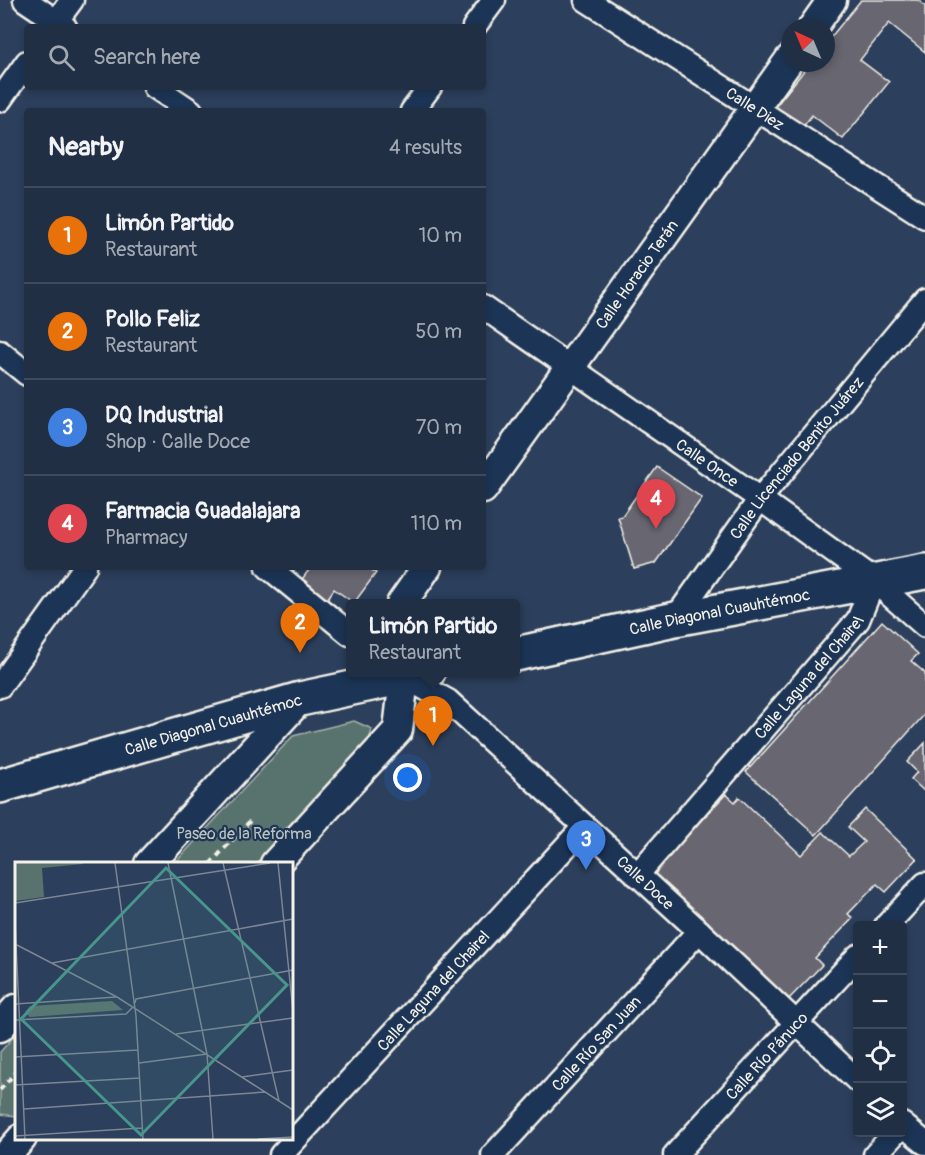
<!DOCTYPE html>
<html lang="en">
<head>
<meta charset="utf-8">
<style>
	body { margin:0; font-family:Pangolin,sans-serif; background:#29374c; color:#f1f3f6 }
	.controls { position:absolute; right:18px; bottom:18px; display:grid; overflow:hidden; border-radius:6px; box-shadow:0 3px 9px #0003 }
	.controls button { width:54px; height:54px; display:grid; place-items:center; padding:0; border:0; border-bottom:2px solid #3e4a5e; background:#212f45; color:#f1f3f6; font:30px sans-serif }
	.compass { position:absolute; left:781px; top:18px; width:54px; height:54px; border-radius:50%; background:#212f45; box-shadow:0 3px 9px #0003; rotate:316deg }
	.you { position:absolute; left:408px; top:778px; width:21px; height:21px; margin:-15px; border:4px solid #fff; border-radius:50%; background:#1a73e8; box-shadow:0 0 0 9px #1a73e833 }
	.badge { display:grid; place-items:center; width:39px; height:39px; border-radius:50%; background:#95b2f1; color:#fff; font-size:20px; font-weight:700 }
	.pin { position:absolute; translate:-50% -50px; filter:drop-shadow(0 2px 3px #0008) }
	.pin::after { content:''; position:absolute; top:32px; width:21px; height:18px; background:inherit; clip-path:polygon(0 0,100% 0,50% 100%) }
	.popup { position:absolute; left:346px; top:599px; width:174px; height:78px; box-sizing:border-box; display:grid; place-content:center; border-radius:6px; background:#212f45; filter:drop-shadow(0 2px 4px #0005); font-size:20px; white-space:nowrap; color:#a2a9b3 }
	.popup b { font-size:22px; color:#f1f3f6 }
	.popup::after { content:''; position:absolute; left:50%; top:100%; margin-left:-12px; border:12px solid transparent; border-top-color:#212f45 }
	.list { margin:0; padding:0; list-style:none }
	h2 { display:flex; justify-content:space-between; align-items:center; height:78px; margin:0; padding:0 24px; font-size:26px }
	h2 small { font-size:20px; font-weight:400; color:#a2a9b3 }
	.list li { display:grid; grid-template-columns:39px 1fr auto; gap:18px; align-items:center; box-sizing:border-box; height:96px; padding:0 24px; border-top:2px solid #3e4a5e }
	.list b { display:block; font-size:22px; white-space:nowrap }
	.list p { margin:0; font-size:20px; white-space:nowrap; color:#a2a9b3 }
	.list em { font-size:20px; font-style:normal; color:#a2a9b3 }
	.icon { flex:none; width:33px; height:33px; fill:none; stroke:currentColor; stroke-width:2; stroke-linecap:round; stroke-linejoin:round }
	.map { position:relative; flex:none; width:925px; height:1155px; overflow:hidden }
	.search { position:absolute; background:#212f45; box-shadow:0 3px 9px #0003; left:24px; top:24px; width:462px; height:66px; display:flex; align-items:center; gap:15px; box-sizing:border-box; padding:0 21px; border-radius:6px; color:#a2a9b3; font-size:22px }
	.panel { position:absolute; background:#212f45; box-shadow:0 3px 9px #0003; left:24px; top:108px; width:462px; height:462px; border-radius:6px }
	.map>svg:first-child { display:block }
	.green { fill:#59726e; stroke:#a6b2ab; stroke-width:1.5 }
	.building { fill:#686671; stroke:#f4f1e8; stroke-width:1.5 }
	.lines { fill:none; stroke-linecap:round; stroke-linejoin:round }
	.minor-casing { stroke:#f4f1e8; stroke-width:27 }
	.tertiary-casing { stroke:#f4f1e8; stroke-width:33 }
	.secondary-casing { stroke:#f4f1e8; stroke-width:38 }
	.path { stroke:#f4f1e8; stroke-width:4; stroke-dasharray:6 4.5; stroke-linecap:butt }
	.minor { stroke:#1d3557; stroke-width:22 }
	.tertiary { stroke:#1d3557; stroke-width:28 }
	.secondary { stroke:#1d3557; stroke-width:33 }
	.labels { text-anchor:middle; stroke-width:4.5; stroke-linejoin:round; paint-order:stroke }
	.street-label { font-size:16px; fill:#f4f1e8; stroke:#1d3557 }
	.park-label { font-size:16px; fill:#bec5bd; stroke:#1d3557 }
	.inset-road { fill:none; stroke:#7c8694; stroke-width:1.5 }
	.view { fill:#48958c; fill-opacity:0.15; stroke:#48958c; stroke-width:3 }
	.inset-edge { fill:none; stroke:#f4f1e8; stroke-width:3 }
</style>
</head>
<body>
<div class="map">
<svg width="925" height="1155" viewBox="0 0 925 1155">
	<rect width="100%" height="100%" fill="#2c3f5c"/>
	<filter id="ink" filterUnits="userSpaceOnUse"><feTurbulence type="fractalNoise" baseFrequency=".0167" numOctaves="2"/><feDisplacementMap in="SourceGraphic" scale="12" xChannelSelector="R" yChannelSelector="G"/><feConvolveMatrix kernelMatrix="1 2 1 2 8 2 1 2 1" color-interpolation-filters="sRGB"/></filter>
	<g filter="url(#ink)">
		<path class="green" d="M354,721L372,729L368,744L257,864H174L293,736Z
			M16,1034V1116L0,1114V1052Z"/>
		<path class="building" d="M861,0H918L925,6V52L889,23L860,60L889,82L843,139L812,115L802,128L775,107L810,63H826V43Z
			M657,467L702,498L656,563L634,569L618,517L622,516Z
			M311,567H367L376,573L354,603L334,589L326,601L300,582Z
			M882,621L918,654L911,661L925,673V714L816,835L746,772Z
			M925,743V792L911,779L917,772L907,762Z
			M726,794L735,802L739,797L801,855L823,832L849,856L864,842L848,827L865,809L917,859L886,892L877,884L848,914L853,918L815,958L822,965L786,1002L651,873Z"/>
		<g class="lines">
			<defs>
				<g id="minor">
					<path d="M25,0L65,27"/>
					<path id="s1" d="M586,0L925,217"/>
					<path d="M52,27L72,0"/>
					<path d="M474,27L494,0"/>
					<path d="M155,87L191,111"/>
					<path d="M0,100L27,62"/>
					<path d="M412,111L430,87"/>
					<path id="s2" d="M483,307L760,499L874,581L925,626"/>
					<path d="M0,352L27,374"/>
					<path d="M268,567L350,634"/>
					<path id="s3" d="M675,619L760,499L925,300"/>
					<path id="s4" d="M401,675L448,701L699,931L858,1081"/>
					<path d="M0,686L85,567"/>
					<path id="s5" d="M637,875L858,620L874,581"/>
					<path d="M886,926L925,884"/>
					<path d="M902,1124L925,1143"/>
					<path id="s6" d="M281,1155L584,827"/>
					<path id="s7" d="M493,1155L699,931"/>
					<path id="s8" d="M675,1155L858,956"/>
					<path d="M875,1155L896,1132"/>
				</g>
				<g id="tertiary">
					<path d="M813,27L832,0"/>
					<path id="s9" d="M483,489L790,59"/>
					<path d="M401,604L427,567"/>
					<path d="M149,864L300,699"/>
					<path d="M275,864L398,730L404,678L402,672"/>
					<path d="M0,1027L16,1009"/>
					<path d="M7,1155L22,1138"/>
				</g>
				<g id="secondary">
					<path id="s10" d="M516,654L675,619L925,572"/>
					<path id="s11" d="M0,786L300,699L428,672"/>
				</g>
			</defs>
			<use href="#minor" class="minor-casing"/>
			<use href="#tertiary" class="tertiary-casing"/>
			<use href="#secondary" class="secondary-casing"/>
			<path class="path" d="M210,864L250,821
				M0,1090L16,1072"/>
			<use href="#minor" class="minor"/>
			<use href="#tertiary" class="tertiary"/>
			<use href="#secondary" class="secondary"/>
		</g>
	</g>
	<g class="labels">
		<g class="street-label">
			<text dy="6" stroke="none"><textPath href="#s1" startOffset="201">Calle Diez</textPath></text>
			<text dy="6" stroke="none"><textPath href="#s9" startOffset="264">Calle Horacio Terán</textPath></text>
			<text dy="6" stroke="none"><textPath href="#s3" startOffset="202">Calle Licenciado Benito Juárez</textPath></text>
			<text dy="6" stroke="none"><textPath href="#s2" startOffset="273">Calle Once</textPath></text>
			<text dy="6" stroke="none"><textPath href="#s10" startOffset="208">Calle Diagonal Cuauhtémoc</textPath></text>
			<text dy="6" stroke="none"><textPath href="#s5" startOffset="262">Calle Laguna del Chairel</textPath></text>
			<text dy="6" stroke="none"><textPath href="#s11" startOffset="222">Calle Diagonal Cuauhtémoc</textPath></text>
			<text dy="6" stroke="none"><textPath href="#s4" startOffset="322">Calle Doce</textPath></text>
			<text dy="6" stroke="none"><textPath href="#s6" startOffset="224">Calle Laguna del Chairel</textPath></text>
			<text dy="6" stroke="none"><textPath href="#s7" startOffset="152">Calle Río San Juan</textPath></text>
			<text dy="6" stroke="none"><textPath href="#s8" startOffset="135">Calle Río Pánuco</textPath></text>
		</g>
		<g class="park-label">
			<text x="244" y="839">Paseo de la Reforma</text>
		</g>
	</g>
	<g transform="translate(15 862)">
		<rect width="278" height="278" fill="#2c3f5c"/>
		<path d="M0,1H68V2L27,6L29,35L0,39ZM97,139L108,148L15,155L10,150L15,144Z" fill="#59726e"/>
		<path class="inset-road" d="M100,1L121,154L128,277M153,1L192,192L198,277M208,1L264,239M263,1L278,150M0,41L255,1M0,60L10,277M0,82L102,135L278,248M37,101L278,57M120,141L121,137L278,108M0,142L101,135M0,158L111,152L118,145M161,172L278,156M0,195L123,188M124,201L192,192M227,215L278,208M0,223L125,216M9,247L250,230M0,274L127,266M243,277L278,275"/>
		<path class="view" d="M151,6L272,123L126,273L6,157Z"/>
		<rect width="278" height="278" class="inset-edge"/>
	</g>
</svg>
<div class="controls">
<button>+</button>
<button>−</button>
<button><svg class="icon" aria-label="locate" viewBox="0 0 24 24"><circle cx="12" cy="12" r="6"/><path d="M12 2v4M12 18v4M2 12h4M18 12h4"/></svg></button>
<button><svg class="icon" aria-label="layers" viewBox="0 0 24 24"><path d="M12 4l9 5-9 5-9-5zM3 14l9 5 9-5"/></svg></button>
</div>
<svg class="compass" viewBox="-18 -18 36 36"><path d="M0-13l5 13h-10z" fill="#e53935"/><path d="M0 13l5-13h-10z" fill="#a2a9b3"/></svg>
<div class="you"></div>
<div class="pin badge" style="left:433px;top:746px;background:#e8710a">1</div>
<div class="popup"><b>Limón Partido</b>Restaurant</div>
<div class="pin badge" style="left:300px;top:653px;background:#e8710a">2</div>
<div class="pin badge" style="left:586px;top:870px;background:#3f7fe0">3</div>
<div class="pin badge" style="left:656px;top:529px;background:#e0444e">4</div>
<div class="search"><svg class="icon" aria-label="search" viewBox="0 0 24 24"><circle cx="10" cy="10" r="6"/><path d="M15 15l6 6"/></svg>Search here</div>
<section class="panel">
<h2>Nearby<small>4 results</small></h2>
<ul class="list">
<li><span class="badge" style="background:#e8710a">1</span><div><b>Limón Partido</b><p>Restaurant</p></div><em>10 m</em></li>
<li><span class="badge" style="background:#e8710a">2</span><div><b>Pollo Feliz</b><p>Restaurant</p></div><em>50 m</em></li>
<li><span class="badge" style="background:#3f7fe0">3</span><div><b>DQ Industrial</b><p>Shop · Calle Doce</p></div><em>70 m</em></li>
<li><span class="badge" style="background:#e0444e">4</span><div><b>Farmacia Guadalajara</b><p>Pharmacy</p></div><em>110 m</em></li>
</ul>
</section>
</div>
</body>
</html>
